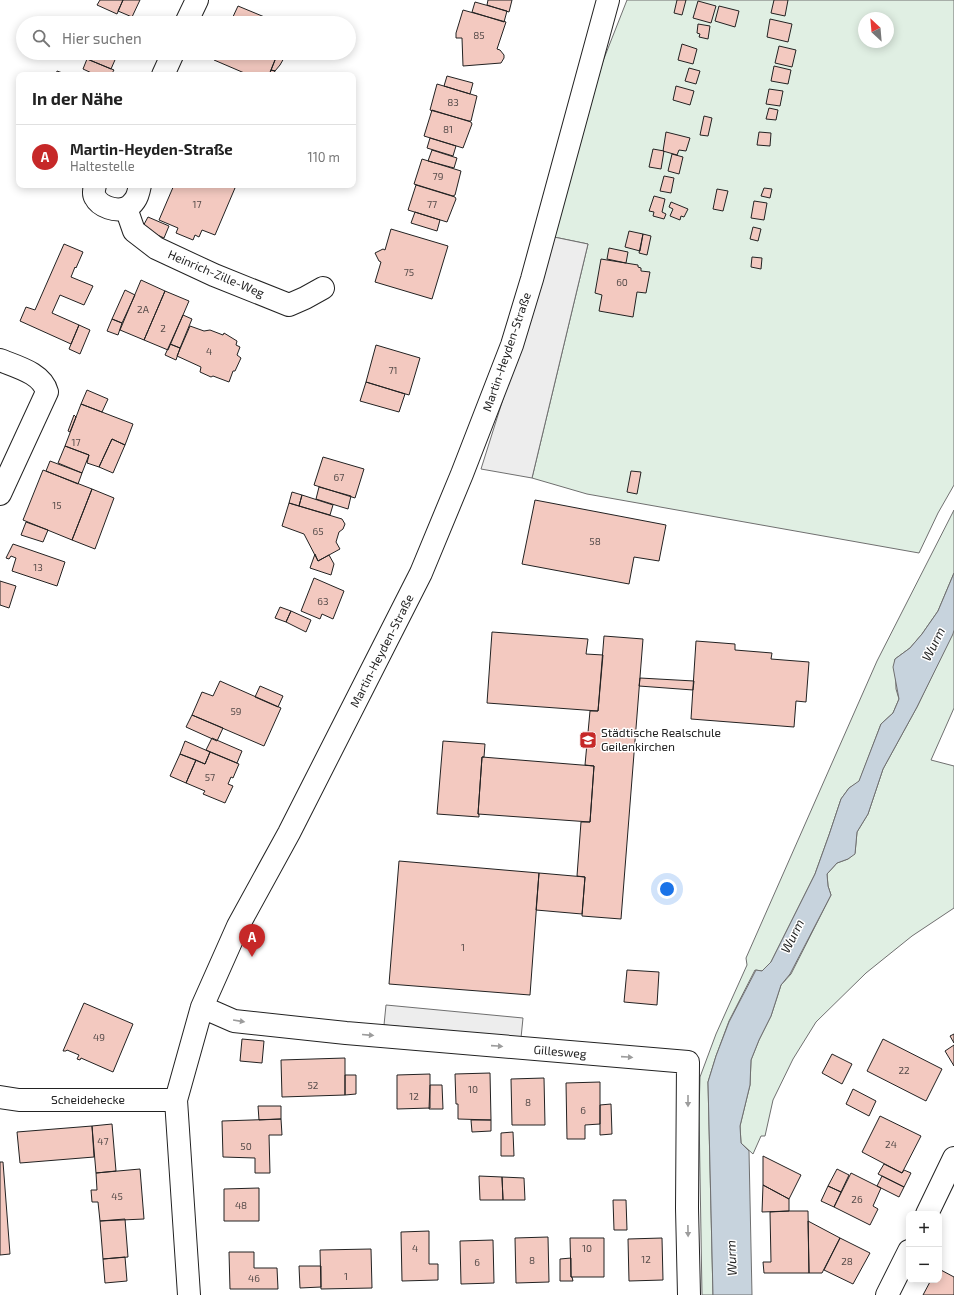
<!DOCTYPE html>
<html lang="de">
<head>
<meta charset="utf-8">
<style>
	body { margin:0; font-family:"Exo 2",sans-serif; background:#f2f2f2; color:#222 }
	.controls { position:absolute; right:12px; bottom:12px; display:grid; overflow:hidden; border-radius:8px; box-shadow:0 2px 10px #0003 }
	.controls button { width:36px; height:36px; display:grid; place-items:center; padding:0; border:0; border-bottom:1px solid #e0e0e0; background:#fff; color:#222; font:20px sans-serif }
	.compass { position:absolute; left:858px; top:12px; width:36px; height:36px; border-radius:50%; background:#fff; box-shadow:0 2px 10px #0003; rotate:334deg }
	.you { position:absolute; left:667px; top:889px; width:14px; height:14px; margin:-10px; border:3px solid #fff; border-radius:50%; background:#1a73e8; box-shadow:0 0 0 6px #1a73e833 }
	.badge { display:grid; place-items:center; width:26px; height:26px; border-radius:50%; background:#c62828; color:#fff; font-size:13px; font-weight:700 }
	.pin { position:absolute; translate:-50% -33px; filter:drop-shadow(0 1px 2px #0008) }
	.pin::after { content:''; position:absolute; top:21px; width:14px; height:12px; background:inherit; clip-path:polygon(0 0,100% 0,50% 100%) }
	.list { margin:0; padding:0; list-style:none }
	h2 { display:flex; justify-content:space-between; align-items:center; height:52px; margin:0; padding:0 16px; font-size:17px }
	h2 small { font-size:13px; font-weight:400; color:#767676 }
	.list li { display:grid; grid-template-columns:26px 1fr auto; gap:12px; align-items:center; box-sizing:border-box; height:64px; padding:0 16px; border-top:1px solid #e0e0e0 }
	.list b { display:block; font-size:15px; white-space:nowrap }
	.list p { margin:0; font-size:13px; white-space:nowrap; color:#767676 }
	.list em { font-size:13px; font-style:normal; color:#767676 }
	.icon { flex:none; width:22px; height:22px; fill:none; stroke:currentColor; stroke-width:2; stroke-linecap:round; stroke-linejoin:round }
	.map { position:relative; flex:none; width:954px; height:1295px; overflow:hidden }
	.search { position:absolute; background:#fff; box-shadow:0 2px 10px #0003; left:16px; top:16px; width:340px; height:44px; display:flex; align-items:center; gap:10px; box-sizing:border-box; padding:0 14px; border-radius:22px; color:#767676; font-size:15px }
	.panel { position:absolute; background:#fff; box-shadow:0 2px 10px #0003; left:16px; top:72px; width:340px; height:116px; border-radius:8px }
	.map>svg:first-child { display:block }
	.green { fill:#e0efe3; stroke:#6f6f6f; fill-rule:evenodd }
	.parking { fill:#ededed; stroke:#6f6f6f }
	.water { fill:#c7d3dd; stroke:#6f6f6f }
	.building { fill:#f3c9c0; stroke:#222 }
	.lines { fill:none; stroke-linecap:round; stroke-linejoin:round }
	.street-casing { stroke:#222; stroke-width:24 }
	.street { stroke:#fff; stroke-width:22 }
	.oneway { fill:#9c9c9c }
	.labels { text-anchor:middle; stroke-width:3; stroke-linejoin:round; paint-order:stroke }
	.number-label { font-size:10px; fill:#564c4a }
	.street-label { font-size:12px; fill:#222; stroke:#fff }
	.poi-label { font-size:12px; fill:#222; stroke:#fff; text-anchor:start }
	.water-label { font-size:13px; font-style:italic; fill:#222; stroke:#fff }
</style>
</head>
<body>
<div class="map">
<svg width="954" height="1295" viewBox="0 0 954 1295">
	<rect width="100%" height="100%" fill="#fff"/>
	<path class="green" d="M627,0H954V485L938,513L919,553L587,494L532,478L588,244L554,237L577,149L603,61ZM864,18H888V42H864Z
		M954,510V573L938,611L922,634L910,648L895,659L896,689L899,699L893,713L881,724L859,782L849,788L841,799L829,835L815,874L771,962L762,971L755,970L729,1021L716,1056L708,1082L713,1295H702L699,1113L700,1077L716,1034L747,965L746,958L877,661Z
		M954,630V708L931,760L954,766V908L912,936L866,973L816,1022L793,1059L773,1100L765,1136H761L753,1154L741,1143L740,1126L750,1085L751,1060L759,1040L771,1016L781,985L791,974L831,895L828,886L827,874L837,863L848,859L855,853L857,832L868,814L883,769L917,707Z"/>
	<path class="parking" d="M554,237L588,244L532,478L481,469Z
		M386,1005L523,1018L521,1038L384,1025Z"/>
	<path class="water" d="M954,573V630L953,634L917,707L883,769L868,814L857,832L855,854L848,859L837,863L827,874L828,886L831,895L790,974L781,985L771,1016L759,1040L751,1060L750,1085L740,1126L741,1143L749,1151L752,1295H713L708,1082L716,1056L729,1022L756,970L762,971L771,962L815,874L829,835L841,799L849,788L859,781L881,724L893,713L899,699L893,667L895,659L910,648L922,634L938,611Z"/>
	<path class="building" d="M100,0H123L117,14L97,5Z
		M123,0H140L132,17L118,11Z
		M488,0H512L509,12L487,5Z
		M677,0H686L682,15L674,13Z
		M774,0H788L785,16L771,13Z
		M698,1L716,6L711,23L693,18Z
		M475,2L507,11L504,22L472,12Z
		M238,6L279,23H235L231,21Z
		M719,6L739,11L735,27L715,21Z
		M463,10L506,22L497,49L500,50L504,55V58L501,63L463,66L462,38H456V33Z
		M80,19L89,23H78Z
		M770,19L792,24L788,42L767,37Z
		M698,24L710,26L708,39L699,37L700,34L697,33Z
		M682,44L697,49L693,64L678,60Z
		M779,46L796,50L792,67L775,63Z
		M73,53H118L111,69Z
		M218,53H273L277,55L269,75H249L214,60Z
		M278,53H286L284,58L277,55Z
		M277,55L284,58L280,65L275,71L271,70Z
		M87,59L114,70L111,75H96L83,69Z
		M774,66L791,70L788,84L771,81Z
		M689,68L700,71L696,84L685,81Z
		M271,70L275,71L273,75H269Z
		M57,71L68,75H56Z
		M447,76L473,83L470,94L444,86Z
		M437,84L477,96L471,121H469L430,110Z
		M676,86L694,91L690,105L673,100Z
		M769,89L783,91L780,106L766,104Z
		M769,108L778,110L776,120L766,119Z
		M432,110L471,122L472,124L463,148L424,136Z
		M704,116L712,118L708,136L700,135Z
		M666,132L690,138L686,151L679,150L677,155L663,151Z
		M759,132L771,133L770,146L757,145Z
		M430,138L456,146L453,156L427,148Z
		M653,149L664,151L661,169L649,167Z
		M432,150L457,158L454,168L428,161Z
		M672,154L683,157L679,174L668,171Z
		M422,159L461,171L455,195L453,196L414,184Z
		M664,176L674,178L671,193L660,191Z
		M174,185H227L235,188L215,235L202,230L199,237L195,235L193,240L176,233L178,228L159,220Z
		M416,185L455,197L456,199L447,222L408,210Z
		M764,188L772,189L770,198L761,196Z
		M717,189L728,191L723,211L713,209Z
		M654,196L665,199L662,212L666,214L664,219L653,216L654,212L649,211Z
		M754,201L767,203L764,220L751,218Z
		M671,202L688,209L684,217L681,216L680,220L670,216L673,209L669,207Z
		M415,212L440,220L437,231L411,223Z
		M148,217L169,226L164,238L142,228Z
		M753,227L761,229L758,241L750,239Z
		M391,229L448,246L432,299L375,282L381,262L379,261L375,253L383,249L385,250Z
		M629,231L643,234L640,251L625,247Z
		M643,234L651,236L647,255L639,253Z
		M64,244L83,252L76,268L75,267L71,277L93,286L84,305L60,295L52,313L79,325L71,344L20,321L26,307L35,310Z
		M609,248L628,252L626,263L607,259Z
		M752,257L762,258L761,269L751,267Z
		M601,259L638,265V267L641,268V271L650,272L646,293L637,292L633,317L599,311L602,295L595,293Z
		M141,280L165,291L144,340L120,330Z
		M125,290L135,295L122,323L112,319Z
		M165,291L189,301L168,350L144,340Z
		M183,315L192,319L180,348L170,344Z
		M112,319L122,323L118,335L107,331Z
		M79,325L90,330L80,354L69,349Z
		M190,326L204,331L210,330L223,335L224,333L237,341L236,345L240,347L237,355L241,358L235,371H233L229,382L213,376L211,377L200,372L201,367L177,356Z
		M170,344L180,348L176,360L165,355Z
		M376,345L420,358L409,395L366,382Z
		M366,382L405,394L399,412L360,401Z
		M87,390L108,399L102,412L81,404Z
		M81,404L133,424L125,445L112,439L99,467L87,463L89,455L65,446Z
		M74,415L76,417L70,432L68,431Z
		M112,439L125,445L113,473L99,467Z
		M65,446L89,455L82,473L58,463Z
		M323,457L364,469L355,498L314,485Z
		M50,461L82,473L78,484L46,471Z
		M43,470L92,489L72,540L23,520Z
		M631,471L641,472L637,494L627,492Z
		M319,487L351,496L348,509L316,499Z
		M92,489L114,498L95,549L72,540Z
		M292,492L302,495L299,506L289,503Z
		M302,495L333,505L330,515L299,506Z
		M535,500L666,525L659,561L634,557L629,584L522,564Z
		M289,503L342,519L345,524L343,529L339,532L336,542L340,549L318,561L304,534L282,526Z
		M26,522L48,530L43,542L21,535Z
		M13,544L65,562L57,586L12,571L16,558L11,556L9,559L6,558Z
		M315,554L318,561L329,555L334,564L331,575L310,568Z
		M314,578L344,591L333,619L322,614L320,619L301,611Z
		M0,581L16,586L9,608L0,605Z
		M280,607L291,611L286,622L275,618Z
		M291,611L311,620L306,632L286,622Z
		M492,632L588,639L586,654L603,655L598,711L487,703Z
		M604,636L643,639L621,919L582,916L585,877L577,876L581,822H590L594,766L585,765L590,711H598Z
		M696,641L735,644V650L772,653L771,659L809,662L806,702L796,701L794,727L691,719Z
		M640,678L694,681L693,690L639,686Z
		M220,681L281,708L264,746L192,715L202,692L213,696Z
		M260,686L283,696L278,707L255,697Z
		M192,715L223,728L217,741L186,727Z
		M212,738L242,751L237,763L206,750Z
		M185,741L210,752L205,764L180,754Z
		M443,741L485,744L484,757H482L478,814H479V817L437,814Z
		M210,752L239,764L233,778L231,777L228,784L233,786L225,803L203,794L205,791L186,783L196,760L205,764Z
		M180,754L196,760L186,783L170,776Z
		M482,757L594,766L590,822L478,814Z
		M399,861L539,873L530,995L389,984Z
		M539,873L585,877L582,914L536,910Z
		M627,970L659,972L657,1005L624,1002Z
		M84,1003L133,1024L113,1072L81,1058L80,1060L77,1059L79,1055L67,1050L66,1051H63Z
		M954,1034V1043L950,1036Z
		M242,1039L264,1041L262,1063L240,1061Z
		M883,1039L942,1069L926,1101L867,1071Z
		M954,1045V1066L945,1051Z
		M832,1054L852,1064L842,1084L822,1073Z
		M345,1058V1095L282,1097L281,1060Z
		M490,1073L491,1120L458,1119V1104H456L455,1074Z
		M430,1074V1108L397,1109V1075Z
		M345,1075H356V1094L345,1095Z
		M544,1078L545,1125H512L511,1079Z
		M600,1082V1124L585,1125V1139H567L566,1083Z
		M430,1085H442L443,1109H429Z
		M853,1089L876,1101L869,1116L846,1104Z
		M611,1104L612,1134L600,1135V1105Z
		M258,1106H281V1119L259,1120Z
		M880,1116L921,1136L902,1173L862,1152Z
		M281,1119L282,1135H269L270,1173H255V1158L223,1157L222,1121Z
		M471,1120H491V1131L472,1132Z
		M112,1124L116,1171L96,1173L92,1126Z
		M92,1126L94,1157L20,1163L17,1132Z
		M513,1132L514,1156H501V1133Z
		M763,1156L801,1175L789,1199L763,1185Z
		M0,1162H3L10,1254L0,1255Z
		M884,1164L902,1173L904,1170L911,1173L904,1187L878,1174Z
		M140,1169L144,1219L100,1221L98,1202H92L91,1190H97L96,1173Z
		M837,1169L849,1175L841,1192L828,1186Z
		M851,1173L881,1188L873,1206L878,1209L870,1225L834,1207Z
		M479,1176L502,1177L503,1200H480Z
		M882,1176L904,1187L899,1197L877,1186Z
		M502,1177L524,1178L525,1200H503Z
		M763,1185L789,1199V1211L762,1212Z
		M828,1186L841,1192L834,1207L821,1201Z
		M259,1188V1221H224V1189Z
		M613,1200H626L627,1230H614Z
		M789,1211H808L809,1273H764L763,1262H771L770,1212Z
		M125,1219L128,1257L103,1259L100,1221Z
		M808,1221L840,1238L822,1273H809Z
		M429,1231V1264H438V1280L402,1281L401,1232Z
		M548,1237L549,1282L516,1283L515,1238Z
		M570,1238H604V1277H571Z
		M662,1238L663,1280L629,1281L628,1239Z
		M840,1238L870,1253L853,1284L824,1270Z
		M493,1240L494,1283L461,1284L460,1241Z
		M371,1249L372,1288L321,1289L320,1250Z
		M229,1252H254V1268H277L278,1289H230Z
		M125,1257L127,1281L105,1283L103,1259Z
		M571,1258V1277H572L573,1281H560V1259Z
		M299,1266H321V1287L300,1288Z
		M939,1269L954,1277V1295H923L931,1280H939Z"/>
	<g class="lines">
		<defs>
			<path id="street" d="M186,23L197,0
				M163,75L173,53
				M95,185C94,189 93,194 95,197C100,207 116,212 126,208C129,207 133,203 135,200C138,196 139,190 140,185
				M126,208L134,231L156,248L214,275L289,305L305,298L323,288
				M0,360C17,367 42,373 47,392L0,494
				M202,1007L234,1021L346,1033L688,1062L687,1208L689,1295
				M0,1097L19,1100H176
				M927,1214L954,1158
				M189,1295L176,1100L202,1007L238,926L289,833L421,573L462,474L512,345L532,279L608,0
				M887,1295L909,1251"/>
		</defs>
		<use href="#street" class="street-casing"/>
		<use href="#street" class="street"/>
	</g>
	<defs><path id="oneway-solid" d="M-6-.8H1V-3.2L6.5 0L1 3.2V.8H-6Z"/></defs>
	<g class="oneway">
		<use href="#oneway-solid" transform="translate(239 1021) rotate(9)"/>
		<use href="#oneway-solid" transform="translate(368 1035) rotate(5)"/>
		<use href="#oneway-solid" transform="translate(497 1046) rotate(4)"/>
		<use href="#oneway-solid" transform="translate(627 1057) rotate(4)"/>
		<use href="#oneway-solid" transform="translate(688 1101) rotate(90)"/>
		<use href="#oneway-solid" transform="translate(688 1231) rotate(89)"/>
	</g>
	<defs>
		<symbol id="school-square" viewBox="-11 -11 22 22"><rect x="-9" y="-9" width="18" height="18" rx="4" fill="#c62828" stroke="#fff"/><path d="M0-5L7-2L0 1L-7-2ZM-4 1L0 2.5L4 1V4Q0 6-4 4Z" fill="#fff"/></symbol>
	</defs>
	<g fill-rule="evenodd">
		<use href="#school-square" x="578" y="730" width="20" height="20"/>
	</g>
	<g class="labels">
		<g class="number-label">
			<text x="479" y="39">85</text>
			<text x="453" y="106">83</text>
			<text x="448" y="133">81</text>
			<text x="438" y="180">79</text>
			<text x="197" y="208">17</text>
			<text x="432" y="208">77</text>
			<text x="409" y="276">75</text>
			<text x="622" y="286">60</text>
			<text x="143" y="313">2A</text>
			<text x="163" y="332">2</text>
			<text x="209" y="355">4</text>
			<text x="393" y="374">71</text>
			<text x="76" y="446">17</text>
			<text x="339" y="481">67</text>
			<text x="57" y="509">15</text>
			<text x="318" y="535">65</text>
			<text x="595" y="545">58</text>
			<text x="38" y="571">13</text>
			<text x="323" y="605">63</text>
			<text x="236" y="715">59</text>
			<text x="210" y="781">57</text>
			<text x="463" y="951">1</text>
			<text x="99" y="1041">49</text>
			<text x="904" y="1074">22</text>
			<text x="313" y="1089">52</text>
			<text x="473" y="1093">10</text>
			<text x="414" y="1100">12</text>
			<text x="528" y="1106">8</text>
			<text x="583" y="1114">6</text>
			<text x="103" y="1145">47</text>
			<text x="891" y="1148">24</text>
			<text x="246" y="1150">50</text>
			<text x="117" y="1200">45</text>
			<text x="857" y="1203">26</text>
			<text x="241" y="1209">48</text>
			<text x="415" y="1252">4</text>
			<text x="587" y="1252">10</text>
			<text x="646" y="1263">12</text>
			<text x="532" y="1264">8</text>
			<text x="847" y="1265">28</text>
			<text x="477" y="1266">6</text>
			<text x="346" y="1280">1</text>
			<text x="254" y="1282">46</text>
		</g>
		<g class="street-label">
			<text transform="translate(216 274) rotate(23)" y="4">Heinrich-Zille-Weg</text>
			<text transform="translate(507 352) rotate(-71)" y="4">Martin-Heyden-Straße</text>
			<text transform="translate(382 651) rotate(-63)" y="4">Martin-Heyden-Straße</text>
			<text transform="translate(560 1052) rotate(5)" y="4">Gillesweg</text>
			<text x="88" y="1104">Scheidehecke</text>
		</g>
		<g class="poi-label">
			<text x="601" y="737">Städtische Realschule<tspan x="601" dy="14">Geilenkirchen</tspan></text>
		</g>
		<g class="water-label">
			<text transform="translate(933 644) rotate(-64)" y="5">Wurm</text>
			<text transform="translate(792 936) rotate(-64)" y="5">Wurm</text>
			<text transform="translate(731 1258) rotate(-92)" y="5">Wurm</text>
		</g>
	</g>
</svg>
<div class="controls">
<button>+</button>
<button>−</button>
</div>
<svg class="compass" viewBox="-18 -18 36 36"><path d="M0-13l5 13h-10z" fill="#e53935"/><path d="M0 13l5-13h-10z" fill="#767676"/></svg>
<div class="you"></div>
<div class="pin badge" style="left:252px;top:957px">A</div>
<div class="search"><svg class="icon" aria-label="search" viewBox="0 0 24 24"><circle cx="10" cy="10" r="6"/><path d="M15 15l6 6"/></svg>Hier suchen</div>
<section class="panel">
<h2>In der Nähe<small></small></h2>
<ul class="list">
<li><span class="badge">A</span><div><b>Martin-Heyden-Straße</b><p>Haltestelle</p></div><em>110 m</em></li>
</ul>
</section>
</div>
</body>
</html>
